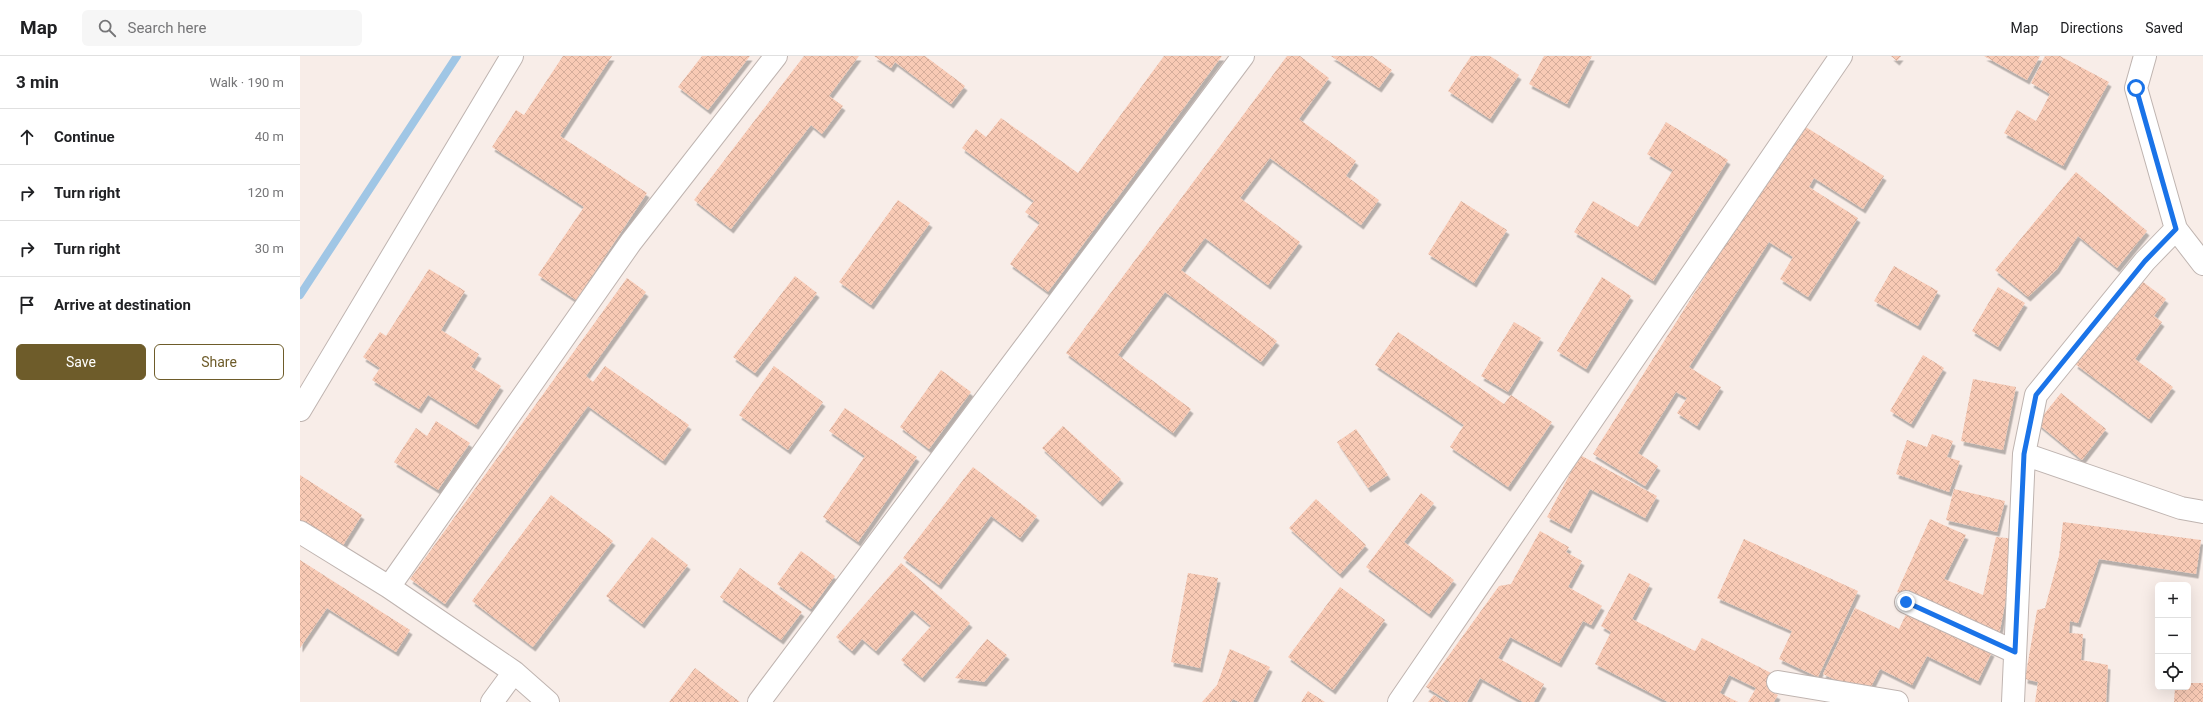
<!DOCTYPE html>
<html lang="en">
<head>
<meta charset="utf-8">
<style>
	body { margin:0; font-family:Roboto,sans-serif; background:#f6f6f6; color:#202124 }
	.controls { position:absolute; right:12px; bottom:12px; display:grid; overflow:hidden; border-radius:6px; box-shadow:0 4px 16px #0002 }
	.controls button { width:36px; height:36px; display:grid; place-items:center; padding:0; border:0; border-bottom:1px solid #e0e0e0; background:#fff; color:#202124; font:20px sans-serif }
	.stop { position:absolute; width:12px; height:12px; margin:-9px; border:3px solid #1a73e8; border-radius:50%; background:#fff }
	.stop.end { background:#1a73e8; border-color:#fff; box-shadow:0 1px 4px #0008 }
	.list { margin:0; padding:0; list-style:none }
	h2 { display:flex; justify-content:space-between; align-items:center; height:52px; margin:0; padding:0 16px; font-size:17px }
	h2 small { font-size:13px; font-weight:400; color:#757577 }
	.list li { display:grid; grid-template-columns:26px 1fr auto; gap:12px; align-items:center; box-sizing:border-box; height:56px; padding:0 16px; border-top:1px solid #e0e0e0 }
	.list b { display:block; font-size:15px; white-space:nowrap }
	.list em { font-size:13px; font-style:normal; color:#757577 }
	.actions { display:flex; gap:8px; padding:12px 16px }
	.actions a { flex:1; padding:9px 0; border:1px solid #6e5c2a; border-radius:6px; text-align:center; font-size:14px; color:#6e5c2a }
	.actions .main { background:#6e5c2a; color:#fff }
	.icon { flex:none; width:22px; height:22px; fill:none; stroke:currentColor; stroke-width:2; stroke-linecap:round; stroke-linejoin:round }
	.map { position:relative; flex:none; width:1903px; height:646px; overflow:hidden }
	header { display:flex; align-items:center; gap:24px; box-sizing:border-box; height:56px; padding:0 20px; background:#fff; border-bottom:1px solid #e0e0e0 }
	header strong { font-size:19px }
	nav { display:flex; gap:22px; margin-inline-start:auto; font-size:14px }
	.search { width:280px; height:36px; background:#f6f6f6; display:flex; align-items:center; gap:10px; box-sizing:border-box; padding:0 14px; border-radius:6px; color:#757577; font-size:15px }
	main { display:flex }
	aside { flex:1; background:#fff }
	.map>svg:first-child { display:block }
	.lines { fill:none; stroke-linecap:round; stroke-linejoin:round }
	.stream { stroke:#a0c6e5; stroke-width:8 }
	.building { fill:url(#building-cross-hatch); filter:url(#shadow) }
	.minor-casing { stroke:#bfb4b0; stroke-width:24 }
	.minor { stroke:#fff; stroke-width:22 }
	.route { stroke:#1a73e8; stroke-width:5 }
</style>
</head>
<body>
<header>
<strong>Map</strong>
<div class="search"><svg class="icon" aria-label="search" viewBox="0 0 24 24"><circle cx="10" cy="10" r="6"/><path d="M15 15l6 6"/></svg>Search here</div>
<nav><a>Map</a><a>Directions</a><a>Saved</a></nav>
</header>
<main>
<aside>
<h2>3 min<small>Walk · 190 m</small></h2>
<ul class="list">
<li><svg class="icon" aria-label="ahead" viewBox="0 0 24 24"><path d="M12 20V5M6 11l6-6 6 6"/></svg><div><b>Continue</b></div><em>40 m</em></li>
<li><svg class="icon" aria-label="right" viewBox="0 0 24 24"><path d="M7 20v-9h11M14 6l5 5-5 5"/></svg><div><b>Turn right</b></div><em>120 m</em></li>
<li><svg class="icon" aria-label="right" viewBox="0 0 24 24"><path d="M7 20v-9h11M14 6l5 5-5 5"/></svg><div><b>Turn right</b></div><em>30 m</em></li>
<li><svg class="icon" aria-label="arrive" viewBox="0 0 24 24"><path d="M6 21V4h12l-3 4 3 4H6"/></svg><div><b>Arrive at destination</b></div></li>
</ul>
<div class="actions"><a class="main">Save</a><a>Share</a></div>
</aside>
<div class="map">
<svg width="1903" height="646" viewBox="0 0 1903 646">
	<defs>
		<pattern id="building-cross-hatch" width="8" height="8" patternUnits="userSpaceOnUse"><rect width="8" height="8" fill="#f8cab5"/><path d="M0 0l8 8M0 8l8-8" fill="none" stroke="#d5ad9b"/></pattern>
		<filter id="shadow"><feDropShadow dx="2.5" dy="4.5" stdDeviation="0" flood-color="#0004"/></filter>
	</defs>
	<rect width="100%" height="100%" fill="#f8ede8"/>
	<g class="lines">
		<path class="stream" d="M0,239L157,0"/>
	</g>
	<path class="building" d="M263,0H312L260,80L347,137L276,244L238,219L284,151L192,91L216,54L224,59Z
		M402,0H450L408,54L378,31Z
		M504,0H559L529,40L543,50L522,78L511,69L431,173L394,144Z
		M574,0H625L665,30L651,48L595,6L591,12Z
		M864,0H922L748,236L710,208L740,167L725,156L734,145L662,92L676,73L686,81L701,62L778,117Z
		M987,0H1000L1029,22L999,63L1056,105L1046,120L1079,144L1061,169L970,102L940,142L1000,186L968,229L905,182L881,214L977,285L961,306L865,236L818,299L891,353L873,377L766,297Z
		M1031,0H1072L1092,14L1079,32Z
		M1171,0H1190L1219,19L1190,63L1148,35Z
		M1244,0H1292L1267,48L1229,28Z
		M1591,0H1601L1597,5Z
		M1684,0H1740L1727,24Z
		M1745,0H1760L1809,26L1763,110L1704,77L1717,54L1736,65L1750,38L1731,27Z
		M1366,66L1428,104L1353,225L1274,176L1293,145L1338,171L1373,114L1347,98Z
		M1501,68L1584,120L1563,153L1514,122L1509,131L1558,162L1508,241L1480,223L1493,201L1469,186L1389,311L1421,331L1397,370L1377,357L1387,342L1376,336L1338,397L1358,410L1345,430L1293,398Z
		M1776,116L1847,175L1817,212L1778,180L1757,213L1728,241L1695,214Z
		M598,144L630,167L571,249L539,226Z
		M1161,145L1207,174L1174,227L1128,198Z
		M1594,210L1638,235L1618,270L1574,245Z
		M129,213L165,235L141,274L179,298L171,311L201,330L176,369L128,339L119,353L72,324L80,312L63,301L80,276L86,280Z
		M495,220L517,237L455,317L433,301Z
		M1302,221L1331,240L1286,313L1257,295Z
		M327,222L346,236L286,320L293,326L305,310L389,369L363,405L288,350L145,548L110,523Z
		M1839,223L1866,243L1854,260L1862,266L1835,303L1873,331L1849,363L1775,308Z
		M1698,231L1725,247L1698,291L1672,275Z
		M1214,266L1241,282L1208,336L1181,320Z
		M1098,276L1204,348L1211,339L1252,366L1208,431L1150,391L1164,369L1075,309Z
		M1623,299L1644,312L1611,368L1590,355Z
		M474,310L523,346L488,394L439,359Z
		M641,314L671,336L629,393L600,371Z
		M1673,323L1716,331L1703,394L1661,385Z
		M1761,337L1806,373L1782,404L1737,367Z
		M545,352L617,401L558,486L523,461L565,400L529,375Z
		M136,365L170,387L138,434L94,406L116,372L127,380Z
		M763,370L821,423L800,446L742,392Z
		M1056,373L1088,419L1068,432L1037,386Z
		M1632,378L1653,385L1647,401L1660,405L1649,436L1596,418L1607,384L1627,391Z
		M1280,399L1357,440L1345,462L1290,433L1269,473L1247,461Z
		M673,411L737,460L720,482L691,460L639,529L603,502Z
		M0,419L62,459L42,491L0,464Z
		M1654,433L1705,445L1697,476L1646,464Z
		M1121,437L1134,447L1104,486L1154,524L1129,558L1066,511Z
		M251,439L313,485L233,591L172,545Z
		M1016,443L1066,489L1040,518L989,472Z
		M1630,463L1666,479L1644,523L1683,539L1696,481L1717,483L1699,580L1597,536Z
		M1763,466L1901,484L1896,518L1799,503L1778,567L1770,565L1769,577L1783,578L1781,604L1808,609L1806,646H1735L1738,626L1725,623L1737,554L1745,552L1759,500Z
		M1240,475L1269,491L1266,496L1282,505L1268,531L1302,550L1291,569L1283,565L1259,607L1210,581L1198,602L1244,628L1234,646H1223L1180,622L1167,646H1150L1126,631L1199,530L1211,528Z
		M352,481L388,509L342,568L306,540Z
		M1444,483L1558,535L1518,621L1479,603L1492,575L1417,542Z
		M501,495L535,520L511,553L477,528Z
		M0,504L110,574L96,596L27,552L0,592Z
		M601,507L670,567L622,622L601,604L631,570L612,554L576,595L562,583L552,595L536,581Z
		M440,512L502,556L481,584L420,541Z
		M888,517L918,522L900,612L871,606Z
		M1329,517L1350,528L1332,563L1395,595L1402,582L1477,620L1470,635L1478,639L1474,646H1448L1456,632L1429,619L1420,637L1438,646H1368L1295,608L1311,576L1301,570Z
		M1040,531L1085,564L1033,634L988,601Z
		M1555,552L1599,573L1608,554L1692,596L1678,625L1627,600L1612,629L1580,613L1567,639L1523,618Z
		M687,583L707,599L684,626L655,622Z
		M930,593L970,611L953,646H939L933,643L931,646H902L917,629Z
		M395,612L440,646H369Z
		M1888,627H1903V646H1874L1875,631H1888Z
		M1008,635L1025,646H1001Z
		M1134,639L1145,646H1128Z"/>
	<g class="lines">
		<defs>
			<path id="minor" d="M1876,173L1903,208
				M0,354L212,0
				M1724,398L1881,452L1903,456
				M0,476L89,531L331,186L476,0
				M89,531L214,616L248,646
				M1606,546L1715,596
				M1478,626L1597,646
				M192,646L214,616
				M459,646L943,0
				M1099,646L1541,0
				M1713,646L1724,398L1736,339L1845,205L1876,173L1836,32L1845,0"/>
		</defs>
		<use href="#minor" class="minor-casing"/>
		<use href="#minor" class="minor"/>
	</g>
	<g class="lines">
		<path class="route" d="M1606,546L1715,596L1724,398L1736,339L1845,205L1876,173L1836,32"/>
	</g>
</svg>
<div class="controls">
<button>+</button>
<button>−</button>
<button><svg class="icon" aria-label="locate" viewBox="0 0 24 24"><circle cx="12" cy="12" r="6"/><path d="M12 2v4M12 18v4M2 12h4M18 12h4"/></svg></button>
</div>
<div class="stop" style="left:1836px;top:32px"></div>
<div class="stop end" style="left:1606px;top:546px"></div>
</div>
</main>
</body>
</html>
